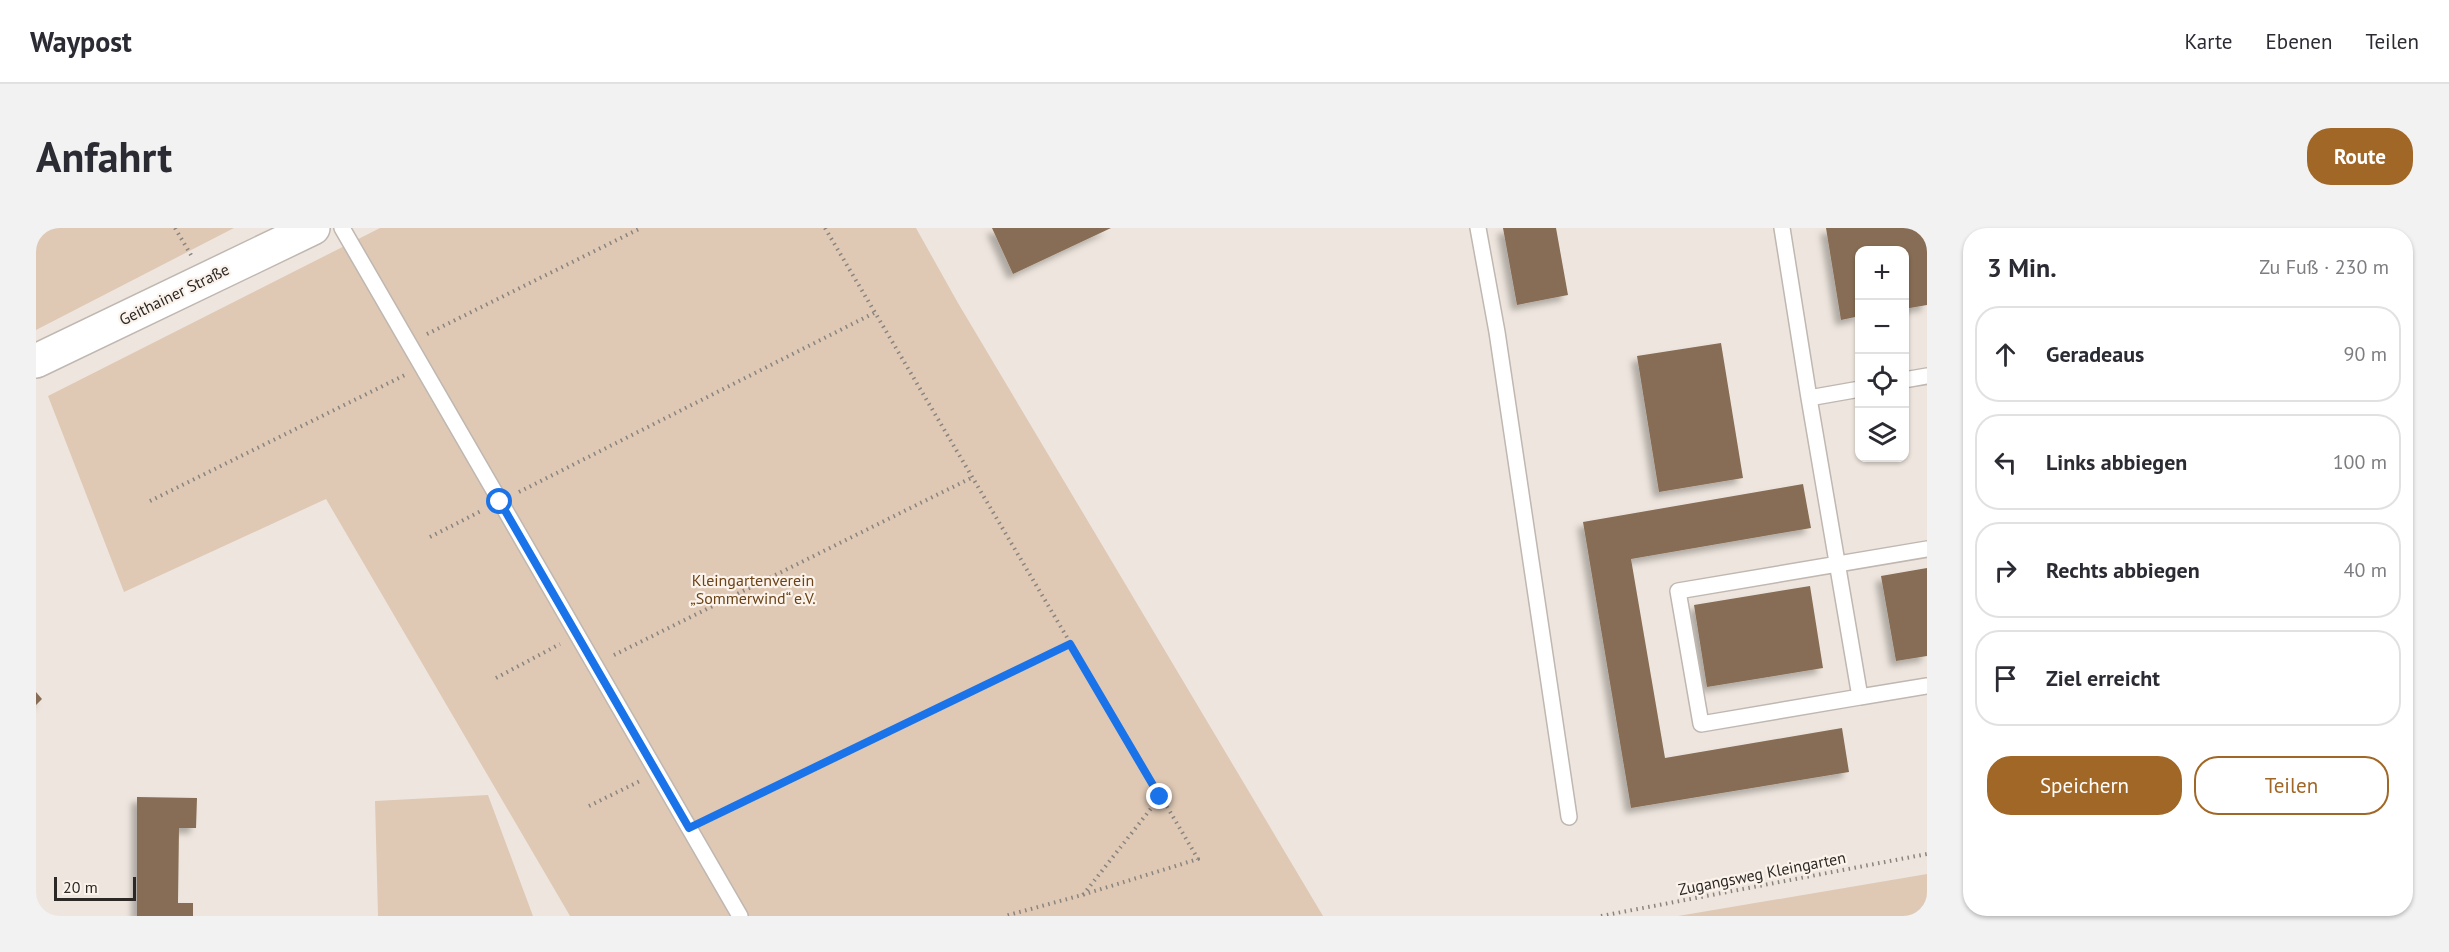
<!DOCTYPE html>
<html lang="de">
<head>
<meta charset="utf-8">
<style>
	body { margin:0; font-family:"PT Sans",sans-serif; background:#f2f2f3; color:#2b2b33 }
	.controls { position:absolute; right:18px; top:18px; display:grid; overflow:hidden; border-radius:12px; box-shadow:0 2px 4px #0004 }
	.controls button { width:54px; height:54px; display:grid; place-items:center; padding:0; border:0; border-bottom:2px solid #e1e1e2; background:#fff; color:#2b2b33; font:30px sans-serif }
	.scale { position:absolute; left:18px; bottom:15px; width:82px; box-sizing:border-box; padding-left:6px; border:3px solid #2b2825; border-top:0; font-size:16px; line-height:21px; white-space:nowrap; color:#2b2825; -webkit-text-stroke:4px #fbf3eb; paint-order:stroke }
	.stop { position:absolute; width:18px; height:18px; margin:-14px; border:4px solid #1a73e8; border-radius:50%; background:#fff }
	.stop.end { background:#1a73e8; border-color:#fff; box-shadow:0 2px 6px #0008 }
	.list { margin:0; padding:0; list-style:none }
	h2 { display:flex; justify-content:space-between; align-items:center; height:78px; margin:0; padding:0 24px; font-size:26px }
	h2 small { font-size:20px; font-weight:400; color:#7c7c81 }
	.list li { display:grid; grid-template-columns:39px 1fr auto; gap:18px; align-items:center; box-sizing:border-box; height:96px; margin:0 12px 12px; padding:0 12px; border:2px solid #e1e1e2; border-radius:24px }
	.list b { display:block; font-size:22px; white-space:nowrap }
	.list em { font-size:20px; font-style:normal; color:#7c7c81 }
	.actions { display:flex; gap:12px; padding:18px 24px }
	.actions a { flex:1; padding:14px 0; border:2px solid #a16726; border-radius:24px; text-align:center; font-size:21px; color:#a16726 }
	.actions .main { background:#a16726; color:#fff }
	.icon { flex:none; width:33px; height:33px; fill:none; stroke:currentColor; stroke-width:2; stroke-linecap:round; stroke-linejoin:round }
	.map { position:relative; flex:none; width:1891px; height:688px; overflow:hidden; border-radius:24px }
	header { display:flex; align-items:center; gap:36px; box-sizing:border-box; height:84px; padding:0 30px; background:#fff; border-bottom:2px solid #e1e1e2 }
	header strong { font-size:28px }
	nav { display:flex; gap:33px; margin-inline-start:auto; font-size:21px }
	.intro { display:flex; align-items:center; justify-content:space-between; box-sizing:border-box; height:144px; padding:0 36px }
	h1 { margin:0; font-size:42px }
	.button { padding:15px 27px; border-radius:24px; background:#a16726; color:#fff; font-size:21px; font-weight:700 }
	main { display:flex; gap:36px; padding:0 36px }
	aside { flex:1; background:#fff; border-radius:24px; box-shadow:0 2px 4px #0004 }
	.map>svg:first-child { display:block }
	.green { fill:#dfc9b5 }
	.building { fill:#876d54; filter:url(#shadow) }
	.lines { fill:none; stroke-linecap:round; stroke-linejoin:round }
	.service-casing { stroke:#bfb7b0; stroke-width:18 }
	.tertiary-casing { stroke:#bfb7b0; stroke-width:36 }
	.path { stroke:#8a847f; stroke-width:4; stroke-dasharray:1.5 4.5; stroke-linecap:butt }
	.service { stroke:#fff; stroke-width:15 }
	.tertiary { stroke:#fff; stroke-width:33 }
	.route { stroke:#1a73e8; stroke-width:8 }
	.labels { text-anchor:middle; stroke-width:4.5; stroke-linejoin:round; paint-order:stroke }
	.street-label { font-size:16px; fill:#2b2825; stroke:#fbf3eb }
	.park-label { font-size:16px; fill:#6a4316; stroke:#fbf3eb }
</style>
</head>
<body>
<header>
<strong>Waypost</strong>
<nav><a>Karte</a><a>Ebenen</a><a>Teilen</a></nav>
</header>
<div class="intro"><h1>Anfahrt</h1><a class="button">Route</a></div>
<main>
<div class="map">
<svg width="1891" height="688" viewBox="0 0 1891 688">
	<defs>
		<filter id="shadow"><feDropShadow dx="-5.5" dy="5.5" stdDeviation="3" flood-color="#0004"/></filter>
	</defs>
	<rect width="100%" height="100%" fill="#eee6de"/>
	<path class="green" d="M0,0H198L0,102Z
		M344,0H880L922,75L1287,688H534L290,271L88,364L12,168Z
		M452,567L497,688H342L339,573Z
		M1891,646V688H1642Z"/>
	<path class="building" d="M956,0H1075L977,46Z
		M1467,0H1520L1532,67L1481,77Z
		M1790,0H1891V77L1868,81V22H1824V88L1805,92Z
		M1685,115L1707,250L1623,264L1601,128Z
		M1767,256L1775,300L1595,331L1629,530L1806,500L1813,544L1595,580L1547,294Z
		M1891,340V428L1860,433L1845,348Z
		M1774,358L1787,440L1671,459L1658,377Z
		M0,464L6,471L0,477Z
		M101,569L161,570L160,600H143L142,675H157V688H101Z"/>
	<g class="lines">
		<defs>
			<path id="service" d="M306,0L704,688
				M1442,0L1461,104L1533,589
				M1746,0L1773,170L1824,161
				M1868,152L1891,148
				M1773,170L1824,469L1665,496L1642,363L1891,321
				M1824,469L1891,458"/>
			<path id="tertiary" d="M0,133L277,0"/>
		</defs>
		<use href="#service" class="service-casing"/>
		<use href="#tertiary" class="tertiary-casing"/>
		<path class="path" d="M139,0L155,27
			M789,0L1162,631L1046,667L969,688
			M391,106L605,0
			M483,264L838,85
			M114,273L369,147
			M394,309L447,282
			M578,427L937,249
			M460,450L524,416
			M553,578L604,553
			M670,592L1034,416
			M1047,667L1124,569
			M1565,688L1891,626"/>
		<use href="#service" class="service"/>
		<use href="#tertiary" class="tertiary"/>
	</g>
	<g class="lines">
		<path class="route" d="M464,274L653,600L1034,416L1124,569"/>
	</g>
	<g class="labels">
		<g class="street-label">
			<text transform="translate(138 66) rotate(-26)" y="6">Geithainer Straße</text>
			<text transform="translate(1726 645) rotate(-11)" y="6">Zugangsweg Kleingarten</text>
		</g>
		<g class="park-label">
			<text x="717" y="358">Kleingartenverein<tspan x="717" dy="18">„Sommerwind“ e.V.</tspan></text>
		</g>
	</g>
</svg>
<div class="controls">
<button>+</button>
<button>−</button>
<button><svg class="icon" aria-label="locate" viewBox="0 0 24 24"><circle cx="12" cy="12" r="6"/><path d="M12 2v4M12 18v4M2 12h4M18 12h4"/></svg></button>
<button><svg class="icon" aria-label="layers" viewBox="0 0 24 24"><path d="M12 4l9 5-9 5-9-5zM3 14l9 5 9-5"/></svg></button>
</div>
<div class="scale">20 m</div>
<div class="stop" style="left:464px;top:274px"></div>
<div class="stop end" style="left:1124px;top:569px"></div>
</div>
<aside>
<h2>3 Min.<small>Zu Fuß · 230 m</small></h2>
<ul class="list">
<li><svg class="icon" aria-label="ahead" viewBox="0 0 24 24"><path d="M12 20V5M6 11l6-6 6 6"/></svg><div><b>Geradeaus</b></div><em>90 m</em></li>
<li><svg class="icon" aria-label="left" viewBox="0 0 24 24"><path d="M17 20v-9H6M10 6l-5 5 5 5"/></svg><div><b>Links abbiegen</b></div><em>100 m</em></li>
<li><svg class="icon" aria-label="right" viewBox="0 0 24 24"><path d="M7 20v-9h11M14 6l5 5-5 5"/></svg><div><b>Rechts abbiegen</b></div><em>40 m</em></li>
<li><svg class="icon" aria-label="arrive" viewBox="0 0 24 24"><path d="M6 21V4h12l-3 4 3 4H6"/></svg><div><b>Ziel erreicht</b></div></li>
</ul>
<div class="actions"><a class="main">Speichern</a><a>Teilen</a></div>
</aside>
</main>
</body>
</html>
